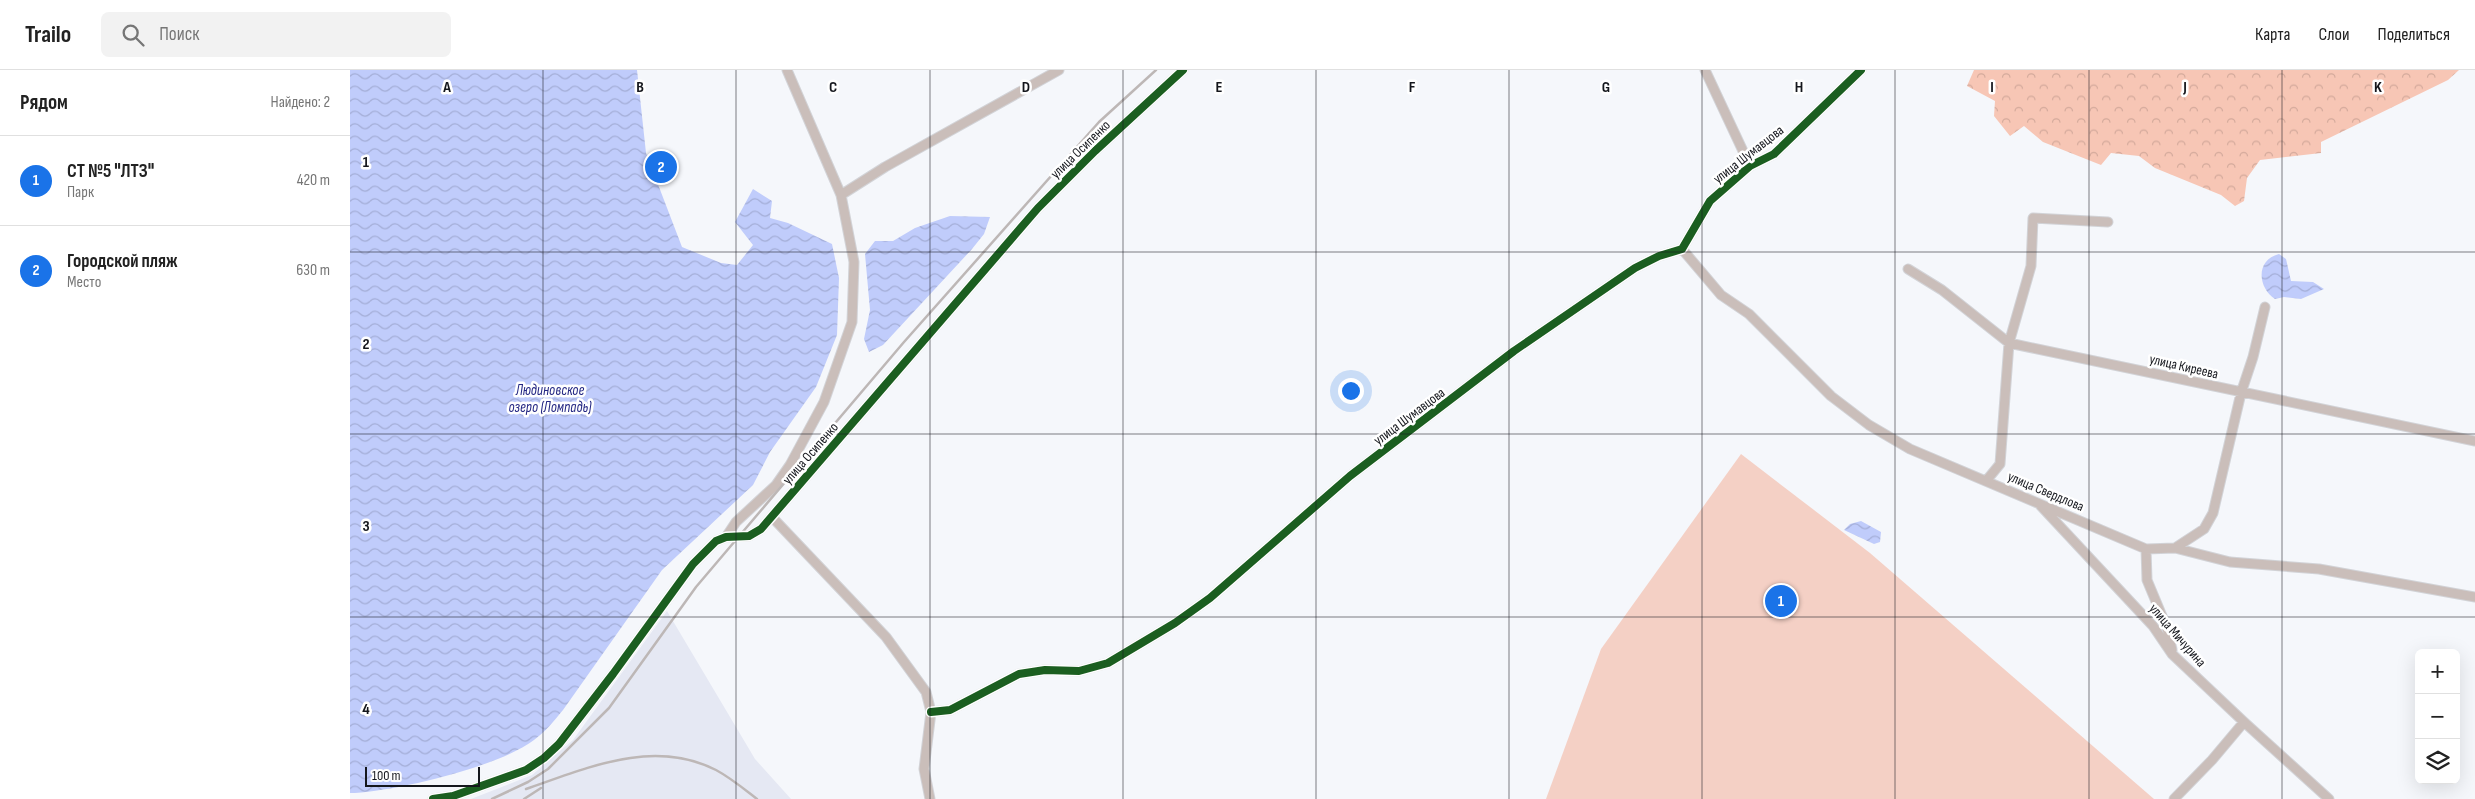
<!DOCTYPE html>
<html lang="ru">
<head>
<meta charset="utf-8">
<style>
	body { margin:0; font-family:"Sofia Sans Condensed",sans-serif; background:#f2f2f2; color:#222 }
	.controls { position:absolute; right:15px; bottom:15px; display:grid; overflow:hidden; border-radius:8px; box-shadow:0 5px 20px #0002 }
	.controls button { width:45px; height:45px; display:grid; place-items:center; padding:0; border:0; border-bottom:1px solid #e0e0e0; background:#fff; color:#222; font:25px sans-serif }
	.scale { position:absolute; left:15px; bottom:12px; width:115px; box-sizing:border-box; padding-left:5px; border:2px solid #15171d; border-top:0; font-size:14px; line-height:18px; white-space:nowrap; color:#15171d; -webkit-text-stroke:4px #fff; paint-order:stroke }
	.you { position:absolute; left:1000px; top:320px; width:18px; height:18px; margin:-12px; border:4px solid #fff; border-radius:50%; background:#1a73e8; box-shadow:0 0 0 8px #1a73e833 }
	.badge { display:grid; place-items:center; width:32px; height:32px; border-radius:50%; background:#1a73e8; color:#fff; font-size:16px; font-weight:700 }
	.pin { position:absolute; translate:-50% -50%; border:2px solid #fff; box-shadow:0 1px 5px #0006 }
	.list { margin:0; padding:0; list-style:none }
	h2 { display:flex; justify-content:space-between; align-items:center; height:65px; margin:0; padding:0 20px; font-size:21px }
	h2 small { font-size:16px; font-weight:400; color:#767676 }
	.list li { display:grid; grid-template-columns:32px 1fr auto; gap:15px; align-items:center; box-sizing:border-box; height:90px; padding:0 20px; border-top:1px solid #e0e0e0 }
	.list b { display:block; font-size:19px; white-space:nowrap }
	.list p { margin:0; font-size:16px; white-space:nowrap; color:#767676 }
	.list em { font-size:16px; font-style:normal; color:#767676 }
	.icon { flex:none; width:28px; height:28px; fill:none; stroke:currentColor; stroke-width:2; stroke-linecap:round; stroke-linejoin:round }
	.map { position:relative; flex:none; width:2125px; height:729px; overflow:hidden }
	header { display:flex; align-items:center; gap:30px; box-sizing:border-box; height:70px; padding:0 25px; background:#fff; border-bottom:1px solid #e0e0e0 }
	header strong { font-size:24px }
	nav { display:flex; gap:28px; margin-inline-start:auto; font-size:18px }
	.search { width:350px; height:45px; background:#f2f2f2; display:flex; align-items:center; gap:12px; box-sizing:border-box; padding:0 18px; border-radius:8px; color:#767676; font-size:19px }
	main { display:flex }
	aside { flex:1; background:#fff }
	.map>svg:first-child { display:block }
	.built { fill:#e5e8f3 }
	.green { fill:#f4d0c5 }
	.forest { fill:url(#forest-crowns) }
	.water { fill:url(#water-waves) }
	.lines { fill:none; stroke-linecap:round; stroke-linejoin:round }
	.minor-casing { stroke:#d2d3d7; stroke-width:11 }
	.minor { stroke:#cabeba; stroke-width:9 }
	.rail { stroke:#bdb7b6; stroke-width:2.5 }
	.cycleway-casing { stroke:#fff; stroke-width:11 }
	.cycleway { stroke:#1b5e20; stroke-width:8 }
	.grid { fill:none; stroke:#15171d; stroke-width:1; stroke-opacity:0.55 }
	.labels { text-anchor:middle; stroke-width:5; stroke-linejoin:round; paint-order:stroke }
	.street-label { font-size:14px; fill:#15171d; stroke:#fff }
	.water-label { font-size:15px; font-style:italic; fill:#242783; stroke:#fff }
	.grid-label { font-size:16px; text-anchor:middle; font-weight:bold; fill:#15171d; stroke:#fff; stroke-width:5; stroke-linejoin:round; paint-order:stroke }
</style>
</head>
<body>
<header>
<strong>Trailo</strong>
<div class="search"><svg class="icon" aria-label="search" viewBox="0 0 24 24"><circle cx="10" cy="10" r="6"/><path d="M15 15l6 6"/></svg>Поиск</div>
<nav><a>Карта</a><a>Слои</a><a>Поделиться</a></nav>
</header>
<main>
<aside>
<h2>Рядом<small>Найдено: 2</small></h2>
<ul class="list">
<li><span class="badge">1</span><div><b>СТ №5 &quot;ЛТЗ&quot;</b><p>Парк</p></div><em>420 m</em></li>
<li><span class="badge">2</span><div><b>Городской пляж</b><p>Место</p></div><em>630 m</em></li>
</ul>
</aside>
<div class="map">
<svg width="2125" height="729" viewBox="0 0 2125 729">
	<defs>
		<pattern id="forest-crowns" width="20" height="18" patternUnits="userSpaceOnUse" patternTransform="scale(1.25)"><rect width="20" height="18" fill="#f7c6b5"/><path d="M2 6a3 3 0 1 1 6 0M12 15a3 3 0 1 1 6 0" fill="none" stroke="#d3a99b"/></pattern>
		<pattern id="water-waves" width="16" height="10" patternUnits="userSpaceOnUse" patternTransform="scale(1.25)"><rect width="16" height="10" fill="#c0ccfb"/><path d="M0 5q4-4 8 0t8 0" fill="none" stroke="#a4aed7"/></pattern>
	</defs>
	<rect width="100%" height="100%" fill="#f5f7fb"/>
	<path class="built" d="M317,541L405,689L441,729H121L182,705L223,670Z"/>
	<path class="green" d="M1391,384L1520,483L1804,729H1196L1251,579Z"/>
	<path class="forest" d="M1624,0H2109L2098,10L1971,72V83L1910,90L1897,108L1894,131L1885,136L1871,125L1805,98L1789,86L1761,83L1751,95L1693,72L1674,56L1660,66L1644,46L1645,31L1617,16Z"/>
	<path class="water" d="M0,0H287L296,83L332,177L371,193L387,195L403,175L385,152L403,119L422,131L420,148L438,153L482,174L489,208L487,265L466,317L420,382L403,415L312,500L213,640C204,651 195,662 184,670C148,697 50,720 5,723H0Z
		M600,146L640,147L634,164L622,179L533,275L519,282L514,269L520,240L515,184L525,171H543L565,158Z
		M1929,184L1936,189L1941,211L1963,212L1974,219L1951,229L1934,227L1925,229C1908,218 1905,190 1929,184Z
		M1511,451L1531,462L1530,472L1524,474L1494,460L1500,454Z"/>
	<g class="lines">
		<defs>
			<path id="minor" d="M1355,0L1400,96
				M491,125L535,97L709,0
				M1332,179L1371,225L1399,244L1481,326L1519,355L1560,379L1796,479L1825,478L1880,492L1969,499L2125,527
				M1558,199L1592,220L1659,273L2125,371
				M1636,411L1650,394L1659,273L1681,196L1683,148L1758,152
				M1690,435L1803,556L1822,584L1894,652L1979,729
				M422,447L536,567L576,622L581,642L574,699L580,729
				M376,467L386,452L426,415L440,395L474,332L502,252L504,192L491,125L437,0
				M1825,478L1854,459L1863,443L1891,323L1903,287L1915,237
				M1796,479L1797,510L1817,558L1822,580
				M581,642L600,640L669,604L695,600L729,601L758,593L825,553L860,528L1000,406L1164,281L1285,198L1309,186L1332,179L1360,131L1400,96L1424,84L1511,0
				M83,729L103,726L176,700L194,688L209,674L263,604L343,494L366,471L376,467L399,466L411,459L688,138L745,81L833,0
				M1824,729L1862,690L1894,652"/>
		</defs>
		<use href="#minor" class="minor-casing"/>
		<use href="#minor" class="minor"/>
		<path class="rail" d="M176,719C237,698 303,668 366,700C381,708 394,719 407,729
			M142,729L178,712L198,699L259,638L346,517L554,272L749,52L806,0
			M174,729L191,718"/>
		<defs>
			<path id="cycleway" d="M581,642L600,640L669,604L695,600L729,601L758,593L825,553L860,528L1000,406L1164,281L1285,198L1309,186L1332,179L1360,131L1400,96L1424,84L1511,0
				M83,729L103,726L176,700L194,688L209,674L263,604L343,494L366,471L376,467L399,466L411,459L688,138L745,81L833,0"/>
		</defs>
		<use href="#cycleway" class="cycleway-casing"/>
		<use href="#cycleway" class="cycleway"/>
	</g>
	<path class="grid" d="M193,0V729M386,0V729M580,0V729M773,0V729M966,0V729M1159,0V729M1352,0V729M1545,0V729M1739,0V729M1932,0V729M0,182H2125M0,364H2125M0,547H2125"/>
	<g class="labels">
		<g class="street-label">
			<text transform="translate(730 79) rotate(-44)" y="5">улица Осипенко</text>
			<text transform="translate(1398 84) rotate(-38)" y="5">улица Шумавцова</text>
			<text transform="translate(1834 296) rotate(13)" y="5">улица Киреева</text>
			<text transform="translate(1059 346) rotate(-37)" y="5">улица Шумавцова</text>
			<text transform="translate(460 383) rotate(-49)" y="5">улица Осипенко</text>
			<text transform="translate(1696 421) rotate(23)" y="5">улица Свердлова</text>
			<text transform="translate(1828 565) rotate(49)" y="5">улица Мичурина</text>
		</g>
		<g class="water-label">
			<text x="200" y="325">Людиновское<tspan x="200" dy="17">озеро (Ломпадь)</tspan></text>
		</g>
	</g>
	<g class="grid-label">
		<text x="97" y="22">A</text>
		<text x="290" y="22">B</text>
		<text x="483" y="22">C</text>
		<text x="676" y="22">D</text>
		<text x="869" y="22">E</text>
		<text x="1062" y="22">F</text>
		<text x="1256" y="22">G</text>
		<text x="1449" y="22">H</text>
		<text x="1642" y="22">I</text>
		<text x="1835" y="22">J</text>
		<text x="2028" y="22">K</text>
		<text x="16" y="97">1</text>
		<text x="16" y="279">2</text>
		<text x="16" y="461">3</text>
		<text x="16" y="644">4</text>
	</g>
</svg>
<div class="controls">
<button>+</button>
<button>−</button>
<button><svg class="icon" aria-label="layers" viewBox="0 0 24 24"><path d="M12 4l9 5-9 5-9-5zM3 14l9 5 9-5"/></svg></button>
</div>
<div class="scale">100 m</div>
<div class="you"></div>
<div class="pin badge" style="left:1431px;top:531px">1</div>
<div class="pin badge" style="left:311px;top:97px">2</div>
</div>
</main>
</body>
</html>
